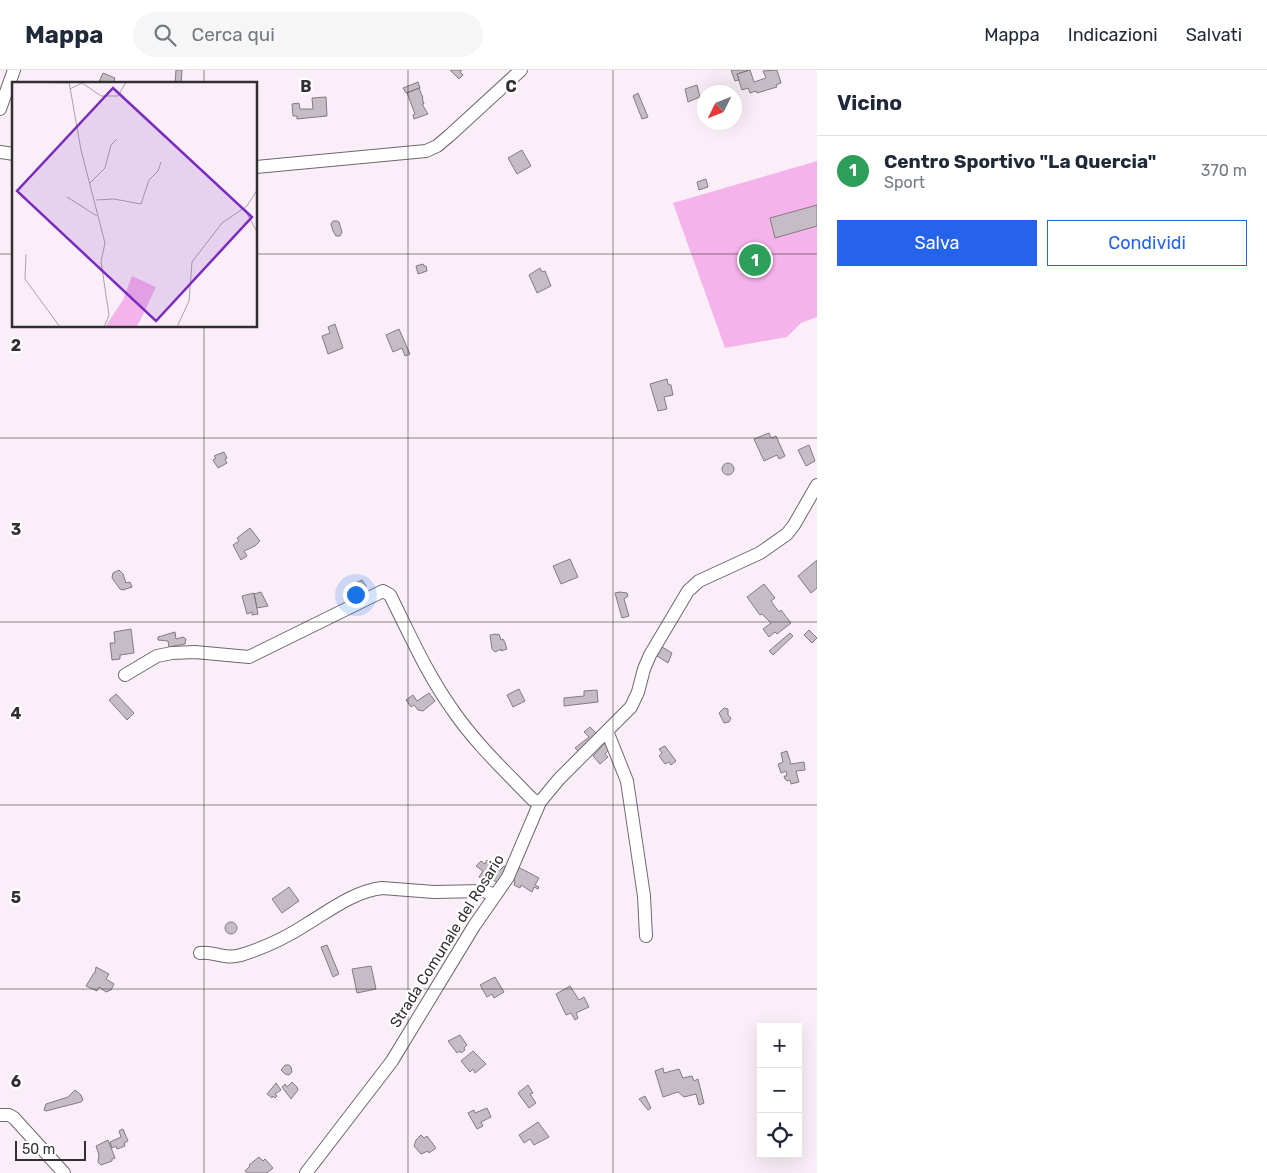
<!DOCTYPE html>
<html lang="it">
<head>
<meta charset="utf-8">
<style>
	body { margin:0; font-family:Rubik,sans-serif; background:#f6f6f7; color:#1f2937 }
	.controls { position:absolute; right:15px; bottom:15px; display:grid; overflow:hidden; border-radius:0px; box-shadow:0 5px 20px #0002 }
	.controls button { width:45px; height:45px; display:grid; place-items:center; padding:0; border:0; border-bottom:1px solid #e0e1e3; background:#fff; color:#1f2937; font:25px sans-serif }
	.compass { position:absolute; left:697px; top:15px; width:45px; height:45px; border-radius:50%; background:#fff; box-shadow:0 5px 20px #0002; rotate:227deg }
	.scale { position:absolute; left:15px; bottom:12px; width:71px; box-sizing:border-box; padding-left:5px; border:2px solid #322e32; border-top:0; font-size:14px; line-height:18px; white-space:nowrap; color:#322e32; -webkit-text-stroke:4px #fff; paint-order:stroke }
	.you { position:absolute; left:355px; top:524px; width:18px; height:18px; margin:-12px; border:4px solid #fff; border-radius:50%; background:#1a73e8; box-shadow:0 0 0 8px #1a73e833 }
	.badge { display:grid; place-items:center; width:32px; height:32px; border-radius:50%; background:#2563eb; color:#fff; font-size:16px; font-weight:700 }
	.pin { position:absolute; translate:-50% -50%; border:2px solid #fff; box-shadow:0 1px 5px #0006 }
	.list { margin:0; padding:0; list-style:none }
	h2 { display:flex; justify-content:space-between; align-items:center; height:65px; margin:0; padding:0 20px; font-size:21px }
	h2 small { font-size:16px; font-weight:400; color:#747a83 }
	.list li { display:grid; grid-template-columns:32px 1fr auto; gap:15px; align-items:center; box-sizing:border-box; height:70px; padding:0 20px; border-top:1px solid #e0e1e3 }
	.list b { display:block; font-size:19px; white-space:nowrap }
	.list p { margin:0; font-size:16px; white-space:nowrap; color:#747a83 }
	.list em { font-size:16px; font-style:normal; color:#747a83 }
	.actions { display:flex; gap:10px; padding:15px 20px }
	.actions a { flex:1; padding:11px 0; border:1px solid #2563eb; border-radius:0px; text-align:center; font-size:18px; color:#2563eb }
	.actions .main { background:#2563eb; color:#fff }
	.icon { flex:none; width:28px; height:28px; fill:none; stroke:currentColor; stroke-width:2; stroke-linecap:round; stroke-linejoin:round }
	.map { position:relative; flex:none; width:817px; height:1103px; overflow:hidden }
	header { display:flex; align-items:center; gap:30px; box-sizing:border-box; height:70px; padding:0 25px; background:#fff; border-bottom:1px solid #e0e1e3 }
	header strong { font-size:24px }
	nav { display:flex; gap:28px; margin-inline-start:auto; font-size:18px }
	.search { width:350px; height:45px; background:#f6f6f7; display:flex; align-items:center; gap:12px; box-sizing:border-box; padding:0 18px; border-radius:28px; color:#747a83; font-size:19px }
	main { display:flex }
	aside { flex:1; background:#fff }
	.map>svg:first-child { display:block }
	.green { fill:#f5b3eb }
	.building { fill:#c6bcc5; stroke:#847a82 }
	.lines { fill:none; stroke-linecap:round; stroke-linejoin:round }
	.minor-casing { stroke:#6f666e; stroke-width:14 }
	.minor { stroke:#fff; stroke-width:12 }
	.grid { fill:none; stroke:#322e32; stroke-width:1; stroke-opacity:0.55 }
	.labels { text-anchor:middle; stroke-width:4.5; stroke-linejoin:round; paint-order:stroke }
	.street-label { font-size:15px; fill:#322e32; stroke:#fff }
	.inset-road { fill:none; stroke:#aaa2a9; stroke-width:1 }
	.view { fill:#7b2cbf; fill-opacity:0.15; stroke:#7b2cbf; stroke-width:2.5 }
	.inset-edge { fill:none; stroke:#322e32; stroke-width:2.5 }
	.grid-label { font-size:16px; text-anchor:middle; font-weight:bold; fill:#322e32; stroke:#fff; stroke-width:4.5; stroke-linejoin:round; paint-order:stroke }
</style>
</head>
<body>
<header>
<strong>Mappa</strong>
<div class="search"><svg class="icon" aria-label="search" viewBox="0 0 24 24"><circle cx="10" cy="10" r="6"/><path d="M15 15l6 6"/></svg>Cerca qui</div>
<nav><a>Mappa</a><a>Indicazioni</a><a>Salvati</a></nav>
</header>
<main>
<div class="map">
<svg width="817" height="1103" viewBox="0 0 817 1103">
	<rect width="100%" height="100%" fill="#faeff8"/>
	<path class="green" d="M817,91V247L801,253L787,267L725,278L673,133Z"/>
	<path class="building" d="M176,0H182L181,14H175Z
		M450,0H462L460,2L463,5L459,9Z
		M731,0H750L737,4L739,10L735,11Z
		M750,0L754,12L766,8L763,1L777,0L781,13L776,15L777,17L757,23L756,21L750,23L748,18L742,20L737,4Z
		M103,3L115,8L113,14H98Z
		M418,12L420,18L406,23L403,18Z
		M697,15L700,27L688,32L685,19Z
		M419,18L423,28H422L424,34H422L428,44L414,49L413,45L415,44L407,23Z
		M638,23L648,47L642,49L633,26Z
		M326,27L327,46L297,49V46H293L292,34L299,33L300,39H313L312,28Z
		M522,80L531,96L517,104L508,88Z
		M706,109L708,117L699,120L697,112Z
		M817,135V156L775,168L770,148Z
		M333,151H337L339,152L342,162L340,166H336L333,161L331,154Z
		M423,194L424,196H426L427,201L418,204L416,196Z
		M540,198L542,202L545,201L551,216L537,223L529,205Z
		M335,254L343,278L328,284L322,266L330,263L328,257Z
		M399,259L410,284L405,286L402,278L393,282L386,265Z
		M667,309L668,314L671,315L673,325L664,327L667,339L658,341L650,314Z
		M769,363L771,368L776,366L785,386L779,389L777,385L764,391L754,369Z
		M809,375L815,391L806,396L798,380Z
		M224,382L227,388L225,389L227,393L218,398L213,390L216,388L214,386Z
		M722 399a6 6 0 1 1 12 0a6 6 0 1 1-12 0Z
		M250,458L260,471L255,476L244,481L247,486L241,490L233,475L239,471L237,468Z
		M570,489L578,507L561,514L553,496Z
		M817,490V518L811,523L798,506Z
		M119,500L123,504L126,513L130,512L132,517L123,520L120,519L112,508L113,503Z
		M362,510L366,516L354,522L351,515Z
		M764,514L775,528L771,531L779,542L781,540L791,553L777,564L775,562L769,567L763,559L771,553L762,544L760,545L747,527Z
		M366,516L368,524L358,527L355,522Z
		M261,522L268,536L257,538L254,524Z
		M620,522L627,523L628,526L624,529L629,546L622,548L615,523Z
		M254,523L258,544L252,545V542L247,544L242,526Z
		M131,559L134,583L120,585V589L112,590L110,573H115L114,562Z
		M809,560L817,568L812,573L804,565Z
		M175,562L176,569L183,567L186,569L185,574L169,577L168,571L158,570V567Z
		M790,563L793,566L773,585L769,581Z
		M496,564V565L499,564L501,570L503,569L505,573L507,579L501,581V579L495,582L492,579L490,565Z
		M662,577L672,583L668,593L657,586Z
		M519,619L525,631L513,637L507,625Z
		M597,620L598,632L564,636V628L584,626V621Z
		M429,623L435,631L423,641L418,640L414,635L411,637L406,630L413,625L417,631Z
		M116,624L134,643L127,650L109,630Z
		M724,638L728,639V645L731,648L729,652L724,653L719,643Z
		M590,657L598,665L580,683L575,678L589,667L584,662Z
		M605,673L611,678L605,684L608,687L600,694L593,686Z
		M665,676L676,691L671,695L669,692L665,694L659,686L662,683L659,679Z
		M787,681L791,694L804,692L805,700L796,701L799,712L791,714L790,710L787,711L785,709L784,706H787L786,701L781,703L778,694L783,692L781,683Z
		M487,790L500,800L504,796L509,800L500,815L490,807L485,812L479,807L483,801L476,796L481,791L485,794Z
		M518,797L539,808L535,815L539,817L538,819L534,817L532,822L521,815L520,818L514,815L515,811L512,810Z
		M289,817L299,831L282,843L272,829Z
		M225 858a6 6 0 1 1 12 0a6 6 0 1 1-12 0Z
		M327,875L339,904L333,907L321,877Z
		M371,896L376,919L357,923L352,899Z
		M96,897L109,904L106,909L114,914L111,920L106,922L99,917L97,921L86,916L94,903H95Z
		M495,907L504,922L494,928L492,924L487,927L480,915Z
		M570,916L579,930L584,927L589,937L576,943L578,948L575,950L571,943L566,945L556,924Z
		M460,965L467,975L464,978L465,980L461,983L460,981L457,983L448,971Z
		M473,981L486,994L475,1003L473,999L470,1002L461,991Z
		M285,995H289L291,997L292,1002L289,1005L285,1004L281,1000Z
		M663,998L664,1003L679,999L683,1008L692,1006L694,1011L698,1009L704,1033L699,1035L696,1024L684,1027L678,1022L663,1027L655,1001Z
		M292,1012L297,1017L298,1020L291,1029L282,1017L285,1014L287,1017Z
		M276,1013L281,1020L275,1024L277,1026L275,1028L273,1026L272,1028L267,1024Z
		M528,1015L533,1023L530,1024L536,1033L529,1038L518,1023Z
		M75,1020L81,1025L83,1030L81,1032L46,1041L44,1040L46,1034L68,1027Z
		M645,1026L651,1038L648,1040L639,1029Z
		M487,1038L491,1047L481,1052L483,1056L477,1059L468,1043L474,1040L475,1043Z
		M538,1052L549,1067L534,1075L530,1069L524,1073L519,1065Z
		M123,1059L128,1071L124,1073L125,1076L117,1079L116,1076L112,1078L110,1072L121,1067L119,1061Z
		M421,1065L424,1068L427,1066L436,1078L429,1083L428,1081L421,1084L414,1076L416,1070Z
		M108,1070L115,1088L112,1089V1091L101,1095L98,1092L99,1085L96,1076Z
		M259,1087L263,1091L265,1089L273,1098L267,1103H248L245,1101L250,1096L249,1095Z"/>
	<g class="lines">
		<defs>
			<path id="minor" d="M0,39L14,0
				M0,82L14,84
				M256,97L426,81L437,76L449,66L521,0
				M125,605L157,586L172,583L195,582L249,587L383,521L390,525C409,563 427,604 452,639C475,673 505,701 533,730L540,732
				M607,661L627,711L644,826L646,866
				M200,883C215,881 224,890 241,885C264,878 287,867 307,854C330,840 355,821 382,818L434,822L484,821L495,825
				M0,1045H9L14,1048L64,1103
				M306,1103L392,991L474,856L508,807L540,732L559,709L631,637L638,622L644,599L650,585L688,521L699,511L760,483L787,464L794,455L817,415"/>
		</defs>
		<use href="#minor" class="minor-casing"/>
		<use href="#minor" class="minor"/>
	</g>
	<path class="grid" d="M204,0V14M408,0V1103M613,0V1103M0,184H14M256,184H817M204,256V1103M0,368H817M0,552H817M0,735H817M0,919H817"/>
	<g class="labels">
		<g class="street-label">
			<text transform="translate(447 871) rotate(-58)" y="5">Strada Comunale del Rosario</text>
		</g>
	</g>
	<g transform="translate(12 12)">
		<rect width="245" height="245" fill="#faeff8"/>
		<path d="M120,194L144,205L128,239L124,245H93L111,218Z" fill="#f5b3eb"/>
		<path class="inset-road" d="M14,0L57,1M57,0L69,68L93,161L89,180L97,233L92,245M58,7L70,1L89,14H106L114,0M78,101L93,86L99,63L105,57M55,115L85,134M84,118L102,117L129,122L137,98L146,89L149,80M232,126L245,150M14,172L13,197L48,245M165,245L177,219L180,180L210,141L235,124L245,108"/>
		<path class="view" d="M101,6L240,135L144,239L5,109Z"/>
		<rect width="245" height="245" class="inset-edge"/>
	</g>
	<g class="grid-label">
		<text x="306" y="22">B</text>
		<text x="511" y="22">C</text>
		<text x="16" y="281">2</text>
		<text x="16" y="465">3</text>
		<text x="16" y="649">4</text>
		<text x="16" y="833">5</text>
		<text x="16" y="1017">6</text>
	</g>
</svg>
<div class="controls">
<button>+</button>
<button>−</button>
<button><svg class="icon" aria-label="locate" viewBox="0 0 24 24"><circle cx="12" cy="12" r="6"/><path d="M12 2v4M12 18v4M2 12h4M18 12h4"/></svg></button>
</div>
<svg class="compass" viewBox="-18 -18 36 36"><path d="M0-13l5 13h-10z" fill="#e53935"/><path d="M0 13l5-13h-10z" fill="#747a83"/></svg>
<div class="scale">50 m</div>
<div class="you"></div>
<div class="pin badge" style="left:755px;top:190px;background:#2e9e5b">1</div>
</div>
<aside>
<h2>Vicino<small></small></h2>
<ul class="list">
<li><span class="badge" style="background:#2e9e5b">1</span><div><b>Centro Sportivo &quot;La Quercia&quot;</b><p>Sport</p></div><em>370 m</em></li>
</ul>
<div class="actions"><a class="main">Salva</a><a>Condividi</a></div>
</aside>
</main>
</body>
</html>
